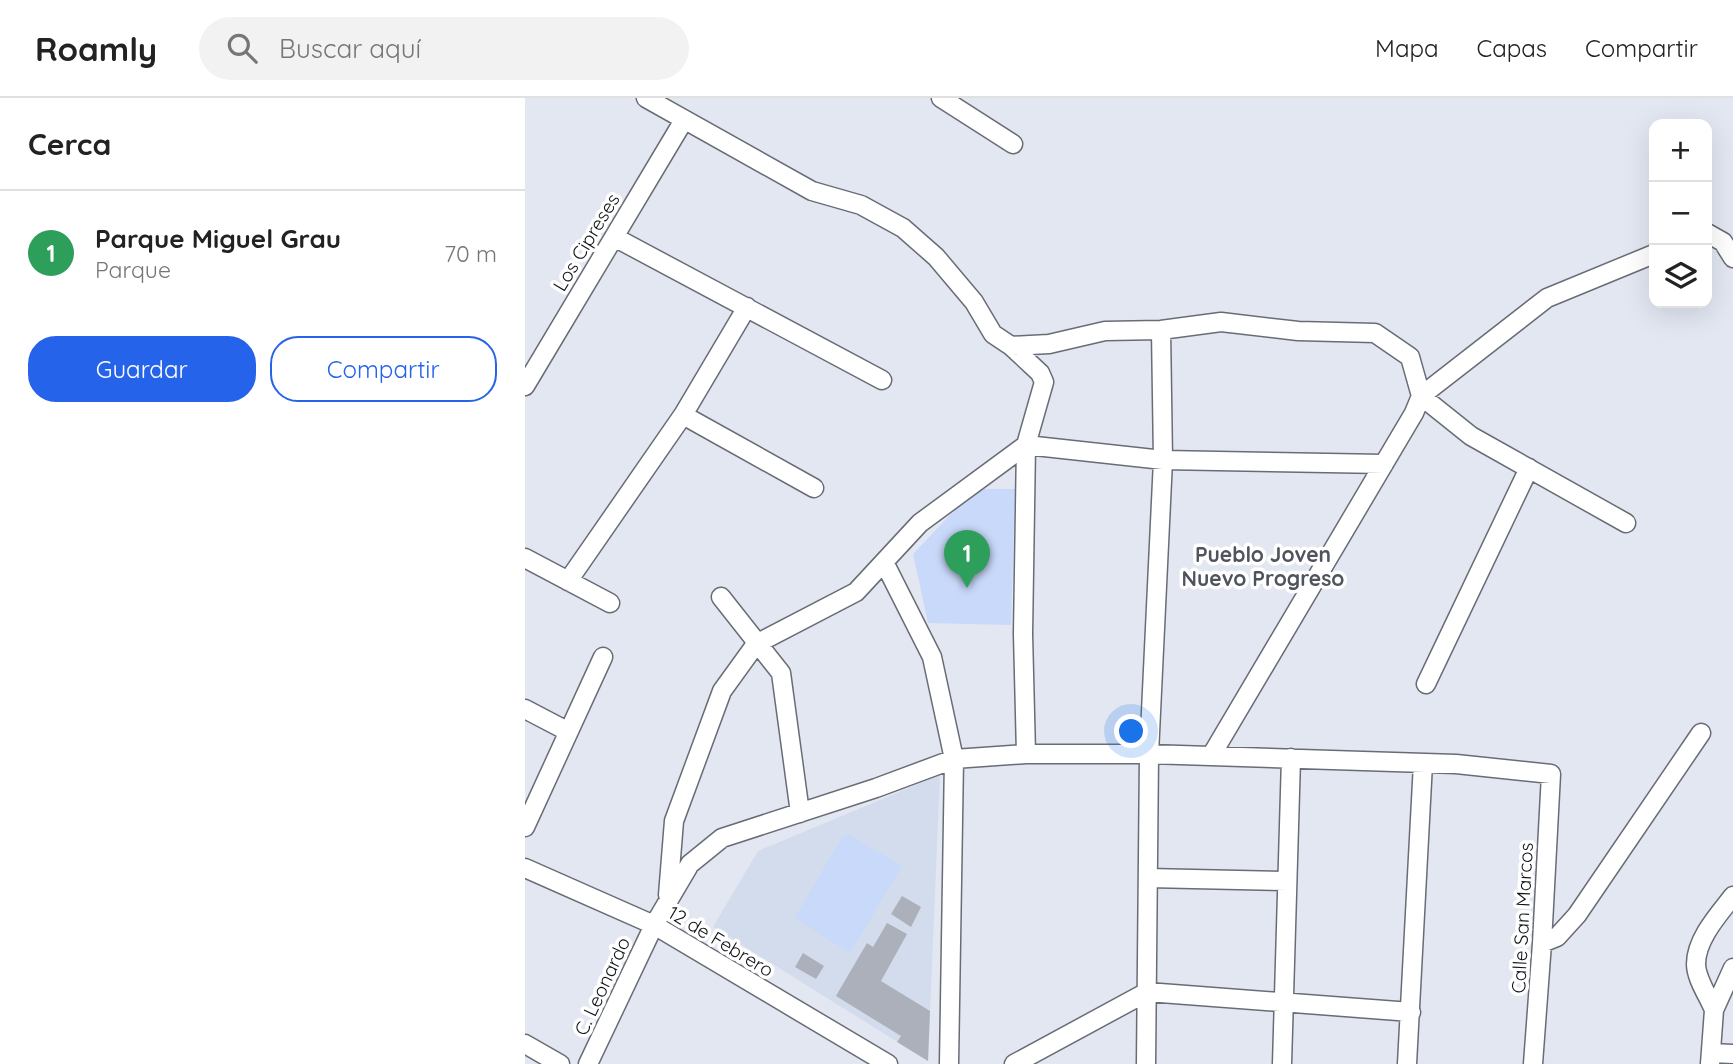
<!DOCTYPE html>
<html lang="es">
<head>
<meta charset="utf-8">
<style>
	body { margin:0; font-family:Quicksand,sans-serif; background:#f2f2f2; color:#222 }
	.controls { position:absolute; right:21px; top:21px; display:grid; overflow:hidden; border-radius:14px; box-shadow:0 7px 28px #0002 }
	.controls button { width:63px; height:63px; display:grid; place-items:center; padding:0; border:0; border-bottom:2px solid #e0e0e0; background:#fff; color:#222; font:35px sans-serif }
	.you { position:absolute; left:607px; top:634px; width:24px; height:24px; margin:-18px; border:5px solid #fff; border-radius:50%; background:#1a73e8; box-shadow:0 0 0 10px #1a73e833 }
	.badge { display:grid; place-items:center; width:46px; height:46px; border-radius:50%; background:#2563eb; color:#fff; font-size:23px; font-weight:700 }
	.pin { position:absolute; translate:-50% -58px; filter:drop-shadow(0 2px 4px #0008) }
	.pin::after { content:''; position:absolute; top:37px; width:24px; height:21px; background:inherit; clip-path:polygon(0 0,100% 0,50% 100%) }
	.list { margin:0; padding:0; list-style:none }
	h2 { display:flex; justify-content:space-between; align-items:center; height:91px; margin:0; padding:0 28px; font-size:30px }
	h2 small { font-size:23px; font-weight:400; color:#767676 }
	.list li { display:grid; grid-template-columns:46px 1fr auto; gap:21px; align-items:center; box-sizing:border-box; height:126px; padding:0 28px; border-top:2px solid #e0e0e0 }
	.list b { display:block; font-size:26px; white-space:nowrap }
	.list p { margin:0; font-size:23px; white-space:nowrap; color:#767676 }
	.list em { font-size:23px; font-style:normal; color:#767676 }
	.actions { display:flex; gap:14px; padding:21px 28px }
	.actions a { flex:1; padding:16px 0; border:2px solid #2563eb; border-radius:28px; text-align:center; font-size:24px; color:#2563eb }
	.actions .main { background:#2563eb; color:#fff }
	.icon { flex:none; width:38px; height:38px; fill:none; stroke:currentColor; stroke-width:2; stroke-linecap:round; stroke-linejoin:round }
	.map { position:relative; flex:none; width:1208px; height:966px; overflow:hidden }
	header { display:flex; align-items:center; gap:42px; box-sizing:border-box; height:98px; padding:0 35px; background:#fff; border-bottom:2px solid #e0e0e0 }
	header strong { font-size:33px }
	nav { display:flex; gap:38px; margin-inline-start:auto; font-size:24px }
	.search { width:490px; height:63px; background:#f2f2f2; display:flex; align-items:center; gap:18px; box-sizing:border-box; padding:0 24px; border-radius:38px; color:#767676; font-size:26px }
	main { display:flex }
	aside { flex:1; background:#fff }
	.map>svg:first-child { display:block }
	.built { fill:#d3dced }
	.green { fill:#c9d9fa }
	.building { fill:#abb0ba }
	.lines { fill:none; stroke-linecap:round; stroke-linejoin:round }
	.minor-casing { stroke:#686c75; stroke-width:21 }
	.minor { stroke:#fff; stroke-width:18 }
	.labels { text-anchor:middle; stroke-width:7; stroke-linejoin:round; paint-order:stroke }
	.street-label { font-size:19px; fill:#101215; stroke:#fff }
	.neighbourhood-label { font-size:21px; font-weight:bold; fill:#4f535c; stroke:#fff }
</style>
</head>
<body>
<header>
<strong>Roamly</strong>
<div class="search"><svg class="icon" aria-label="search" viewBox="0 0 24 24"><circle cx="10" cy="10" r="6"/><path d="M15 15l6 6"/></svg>Buscar aquí</div>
<nav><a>Mapa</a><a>Capas</a><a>Compartir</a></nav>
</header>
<main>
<aside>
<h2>Cerca<small></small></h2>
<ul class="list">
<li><span class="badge" style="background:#2e9e5b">1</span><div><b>Parque Miguel Grau</b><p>Parque</p></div><em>70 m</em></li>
</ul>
<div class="actions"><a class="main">Guardar</a><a>Compartir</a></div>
</aside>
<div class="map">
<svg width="1208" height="966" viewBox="0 0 1208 966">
	<rect width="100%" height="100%" fill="#e2e7f2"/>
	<path class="built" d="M415,677L403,963L188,829L233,753Z"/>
	<path class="green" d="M450,391H490L486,527L403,525L388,456Z
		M325,737L377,768L325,855L270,820L317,739Z"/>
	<path class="building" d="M377,798L396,809L386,829L366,816Z
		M362,825L382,836L356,883L405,913L403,963L372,944L376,938L311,898L342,845L348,849Z
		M278,855L299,868L291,881L270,869Z"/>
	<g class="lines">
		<defs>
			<path id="minor" d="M121,0L287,93L336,107L378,130L411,159L449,204L468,236L486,248L524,246L580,233L636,232L696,224L773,233L850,235L885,259L896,298L946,338L1101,425
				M416,0L488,46
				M1182,135L1198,144L1208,160
				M89,139L357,282
				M486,248L515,275L519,284L501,347L498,536L501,656
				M0,288L159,22
				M158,317L289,390
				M0,460L85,505
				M359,464L407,559L429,661L424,966
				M43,483L158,317L222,209
				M196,499L256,575L275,715
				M901,586L1004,370
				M0,611L42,633
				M686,658L889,315L896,298L1022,200L1129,156
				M0,729L78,559
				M0,770L129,827L363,966
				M623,780L762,783
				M143,797L149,723L197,593L231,546L331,494L395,425L501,347L638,362L859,366
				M1017,845L1032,839L1052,817L1176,635
				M1189,912C1184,899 1171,881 1171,866C1171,841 1194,816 1208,798
				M0,946L35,966
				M1186,955L1208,956
				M63,966L129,827L165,766L197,740L351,690L429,661L501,656H624L931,666L1026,676L1017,845L1008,966
				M489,966L622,894L886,914
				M621,966L624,656L638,362L636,232
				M757,966L766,660
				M882,966L898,665
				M1185,966L1189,912L1208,870"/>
		</defs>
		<use href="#minor" class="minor-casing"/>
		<use href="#minor" class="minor"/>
	</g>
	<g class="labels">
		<g class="street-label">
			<text transform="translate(61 144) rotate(-59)" y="7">Los Cipreses</text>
			<text transform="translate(997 820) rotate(-87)" y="7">Calle San Marcos</text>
			<text transform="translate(196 843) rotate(31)" y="7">12 de Febrero</text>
			<text transform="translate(77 888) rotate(-65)" y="7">C. Leonardo</text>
		</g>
		<g class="neighbourhood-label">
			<text x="738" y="464">Pueblo Joven<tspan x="738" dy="24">Nuevo Progreso</tspan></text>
		</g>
	</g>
</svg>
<div class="controls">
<button>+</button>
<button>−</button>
<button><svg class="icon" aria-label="layers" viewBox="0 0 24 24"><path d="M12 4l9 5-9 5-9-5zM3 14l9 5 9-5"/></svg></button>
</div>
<div class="you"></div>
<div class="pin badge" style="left:442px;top:490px;background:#2e9e5b">1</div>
</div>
</main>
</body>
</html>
